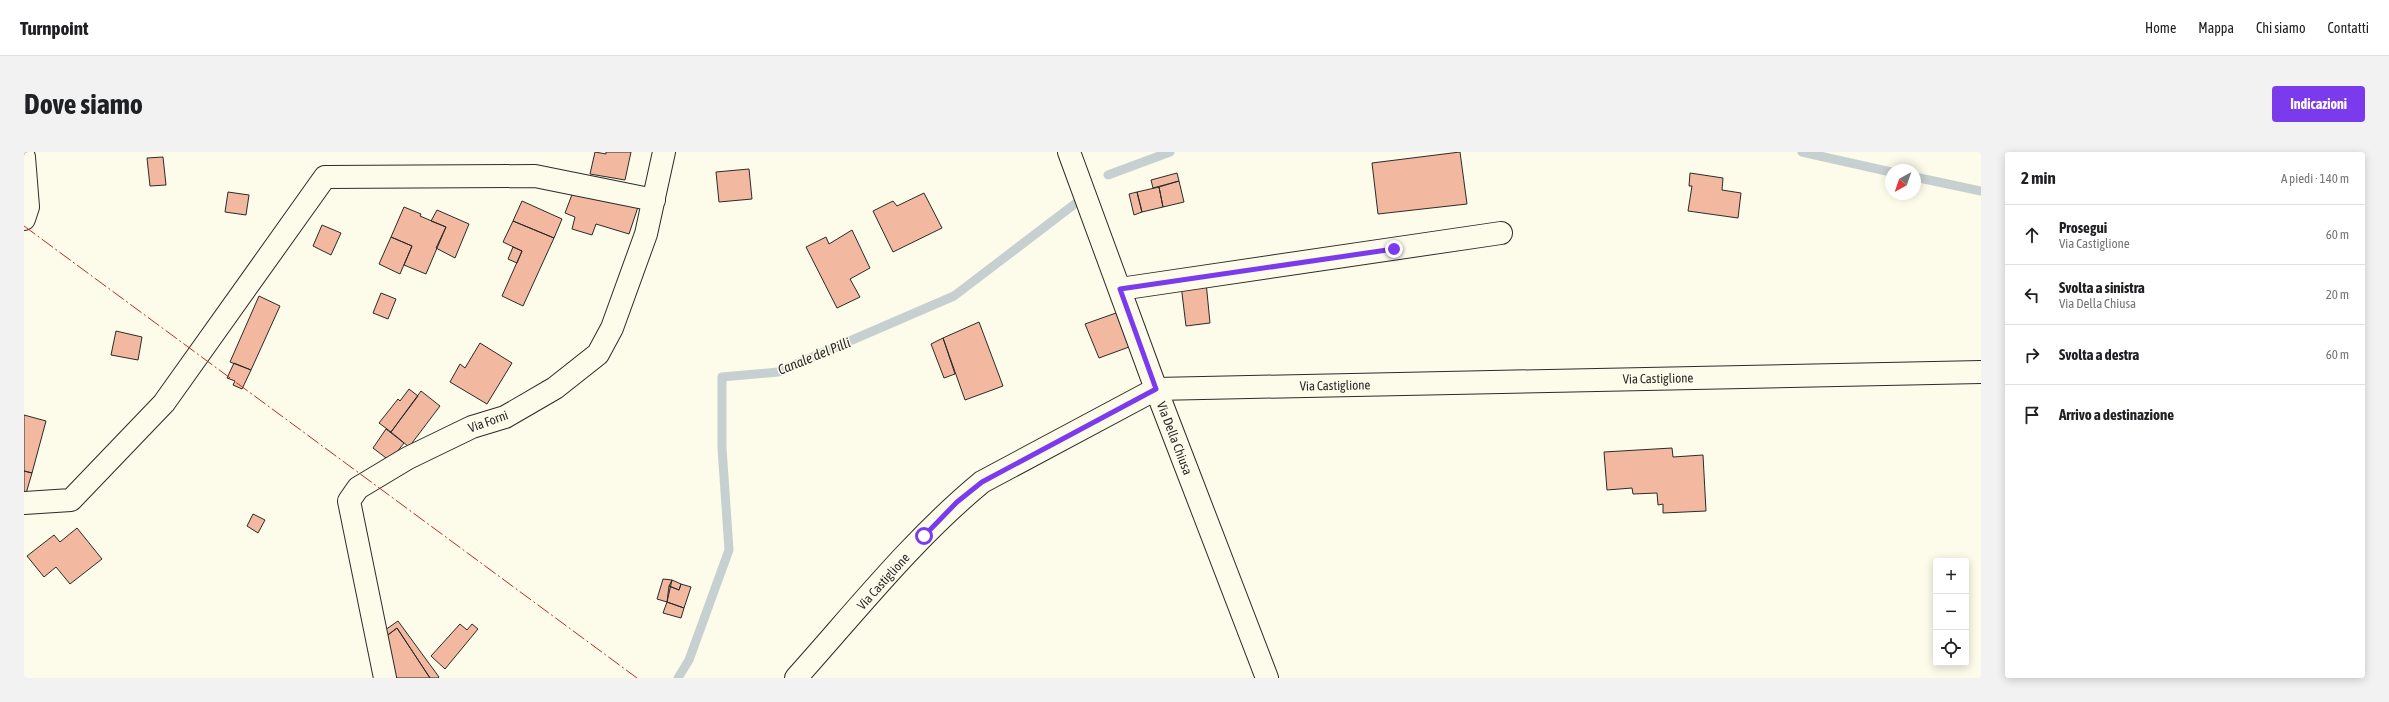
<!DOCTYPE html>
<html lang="it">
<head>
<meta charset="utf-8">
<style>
	body { margin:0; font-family:"Asap Condensed",sans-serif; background:#f2f2f2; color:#202124 }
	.controls { position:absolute; right:12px; bottom:12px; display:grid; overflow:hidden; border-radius:4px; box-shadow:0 2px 10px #0003 }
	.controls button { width:36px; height:36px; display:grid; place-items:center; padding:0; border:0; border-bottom:1px solid #e0e0e0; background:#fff; color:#202124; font:20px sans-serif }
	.compass { position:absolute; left:1861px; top:12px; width:36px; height:36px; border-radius:50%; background:#fff; box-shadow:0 2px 10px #0003; rotate:220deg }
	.stop { position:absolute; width:12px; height:12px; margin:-9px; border:3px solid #7c3aed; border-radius:50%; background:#fff }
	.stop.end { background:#7c3aed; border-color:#fff; box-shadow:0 1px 4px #0008 }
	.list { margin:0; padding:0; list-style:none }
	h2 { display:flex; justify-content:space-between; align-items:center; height:52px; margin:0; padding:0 16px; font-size:17px }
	h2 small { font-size:13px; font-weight:400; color:#757577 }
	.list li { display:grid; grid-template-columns:26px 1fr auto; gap:12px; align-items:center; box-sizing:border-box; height:60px; padding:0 16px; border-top:1px solid #e0e0e0 }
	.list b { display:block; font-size:15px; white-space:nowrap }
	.list p { margin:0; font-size:13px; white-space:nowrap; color:#757577 }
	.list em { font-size:13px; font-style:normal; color:#757577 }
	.icon { flex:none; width:22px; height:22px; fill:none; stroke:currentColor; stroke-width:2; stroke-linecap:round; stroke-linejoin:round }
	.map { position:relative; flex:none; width:1957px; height:526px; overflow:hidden; border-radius:4px }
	header { display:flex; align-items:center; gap:24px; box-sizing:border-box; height:56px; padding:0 20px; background:#fff; border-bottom:1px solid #e0e0e0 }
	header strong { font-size:19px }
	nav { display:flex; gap:22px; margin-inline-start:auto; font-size:14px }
	.intro { display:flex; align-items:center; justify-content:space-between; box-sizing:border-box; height:96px; padding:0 24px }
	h1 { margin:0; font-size:28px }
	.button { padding:10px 18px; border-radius:4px; background:#7c3aed; color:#fff; font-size:14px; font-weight:700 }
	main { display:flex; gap:24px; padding:0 24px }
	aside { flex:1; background:#fff; border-radius:4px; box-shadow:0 2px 10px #0003 }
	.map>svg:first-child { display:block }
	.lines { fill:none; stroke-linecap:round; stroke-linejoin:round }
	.stream { stroke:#c7d0d0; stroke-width:9 }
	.building { fill:#f2b8a0; stroke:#2b2b2b }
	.street-casing { stroke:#2b2b2b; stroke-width:24 }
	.street { stroke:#fdfbea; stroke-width:22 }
	.power { stroke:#c62828; stroke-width:1; stroke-dasharray:14 3 2 3; stroke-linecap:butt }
	.route { stroke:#7c3aed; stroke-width:5 }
	.labels { text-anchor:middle; stroke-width:3; stroke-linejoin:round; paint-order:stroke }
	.street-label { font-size:13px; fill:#2b2b2b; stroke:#fdfbea }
	.water-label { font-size:14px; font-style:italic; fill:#2b2b2b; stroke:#fdfbea }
</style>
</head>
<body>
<header>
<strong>Turnpoint</strong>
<nav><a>Home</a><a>Mappa</a><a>Chi siamo</a><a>Contatti</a></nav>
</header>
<div class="intro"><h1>Dove siamo</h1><a class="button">Indicazioni</a></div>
<main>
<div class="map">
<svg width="1957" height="526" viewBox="0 0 1957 526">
	<rect width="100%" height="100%" fill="#fdfbea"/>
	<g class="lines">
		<path class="stream" d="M1778,0L1867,20
			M1084,23L1146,0
			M1891,25L1957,39
			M654,526L665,508L705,398L698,296V225L754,220L930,144L1056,48"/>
	</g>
	<path class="building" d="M571,0L582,2V0H607L601,28L566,22Z
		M1436,0L1443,52L1354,62L1348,11Z
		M139,5L142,33L126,34L123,6Z
		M725,17L728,47L695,50L692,20Z
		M1153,21L1155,29L1129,36L1127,28Z
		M1666,21L1699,26L1698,38L1717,41L1714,66L1664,59L1668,34H1665Z
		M1155,29L1160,50L1139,55L1135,35Z
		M1135,35L1139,55L1118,60L1113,40Z
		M204,40L225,43L222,63L201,60Z
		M549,40L614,55L605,82L572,72L568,83L548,77L551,65L541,61Z
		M1113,40L1118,60L1110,63L1105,42Z
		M900,41L918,76L869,100L849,59L869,49L873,54Z
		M498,49L538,67L530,86L489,69Z
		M380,55L397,62L396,64L422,75L402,122L380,113L388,94L367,85Z
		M413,58L445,72L431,106L412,96L422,75L407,69Z
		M489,69L530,86L499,154L478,144L498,99L479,90Z
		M298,73L317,81L307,103L289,94Z
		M828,78L846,116L826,127L836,145L813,156L782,95L802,85L805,92Z
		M367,85L388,94L376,122L355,112Z
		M489,95L498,99L493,111L484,107Z
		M1182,130L1186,171L1162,174L1157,133Z
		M357,141L372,147L364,167L349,161Z
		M235,144L256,154L227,218L206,210Z
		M1092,161L1105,195L1075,206L1061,172Z
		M955,170L979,234L941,248L919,186Z
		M92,179L118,185L114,208L87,203Z
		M919,186L931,222L920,226L907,192Z
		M456,191L488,211L463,252L426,230L436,212L441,216Z
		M210,211L227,218L218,237L209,233L211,229L203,226Z
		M385,237L394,244L367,280L355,271L374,247L376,249Z
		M397,239L416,254L385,295L367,280Z
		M0,263L22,269L8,321L0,319Z
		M362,277L380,291L366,309L349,296Z
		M1648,296L1649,305L1679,303L1682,359L1639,361V352L1634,353L1633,341L1609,342L1608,336L1583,338L1580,300Z
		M0,319L8,321L1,345H0Z
		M229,362L241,368L234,381L223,374Z
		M53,376L78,407L46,432L32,415L20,425L3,404L30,383L36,390Z
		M639,427L648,428L643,450L633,447Z
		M648,428L657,432L655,438L645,434Z
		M657,432L667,435L660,456L643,450L645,434L655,438Z
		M643,450L660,456L657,466L639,461Z
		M374,469L415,525L414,526H406L373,476L364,483L361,478Z
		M436,472L443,478L448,472L454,477L421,517L407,504Z
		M373,476L406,526H370L361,485Z"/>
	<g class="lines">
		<defs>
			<path id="street" d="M1045,0L1132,237L1243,526
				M0,5L4,55L0,67
				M1096,137L1477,81
				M0,351L47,348L140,251L301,25L511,24L630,48
				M361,526L325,349L334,336L384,306L448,275L481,265L531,236L574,202L588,176L622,82L640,0
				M772,526C832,459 889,387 958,330L1132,237L1957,220"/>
		</defs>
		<use href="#street" class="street-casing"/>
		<use href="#street" class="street"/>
		<path class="power" d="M0,74L613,526"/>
	</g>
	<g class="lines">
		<path class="route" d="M900,384L933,350L958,330L1132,237L1096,137L1370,97"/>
	</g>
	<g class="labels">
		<g class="street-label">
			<text transform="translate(1634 226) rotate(-1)" y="5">Via Castiglione</text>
			<text transform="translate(1311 233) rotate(-1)" y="5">Via Castiglione</text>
			<text transform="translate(464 269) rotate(-20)" y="5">Via Forni</text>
			<text transform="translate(1151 286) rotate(69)" y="5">Via Della Chiusa</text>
			<text transform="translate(859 429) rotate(-48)" y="5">Via Castiglione</text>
		</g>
		<g class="water-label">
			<text transform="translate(790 204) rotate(-22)" y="5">Canale del Pilli</text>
		</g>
	</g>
</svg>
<div class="controls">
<button>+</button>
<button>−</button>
<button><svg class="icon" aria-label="locate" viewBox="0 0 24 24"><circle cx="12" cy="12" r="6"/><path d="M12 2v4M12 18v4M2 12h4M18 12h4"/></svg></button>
</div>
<svg class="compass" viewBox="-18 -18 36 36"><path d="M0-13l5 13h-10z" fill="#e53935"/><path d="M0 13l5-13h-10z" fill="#757577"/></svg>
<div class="stop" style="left:900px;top:384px"></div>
<div class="stop end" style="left:1370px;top:97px"></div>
</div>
<aside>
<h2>2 min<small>A piedi · 140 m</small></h2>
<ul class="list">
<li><svg class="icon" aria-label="ahead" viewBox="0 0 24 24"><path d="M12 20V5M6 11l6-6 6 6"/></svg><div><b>Prosegui</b><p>Via Castiglione</p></div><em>60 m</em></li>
<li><svg class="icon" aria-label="left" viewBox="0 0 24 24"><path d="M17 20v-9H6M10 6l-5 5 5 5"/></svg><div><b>Svolta a sinistra</b><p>Via Della Chiusa</p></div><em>20 m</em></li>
<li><svg class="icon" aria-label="right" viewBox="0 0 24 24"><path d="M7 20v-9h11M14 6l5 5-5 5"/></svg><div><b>Svolta a destra</b></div><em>60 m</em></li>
<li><svg class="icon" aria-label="arrive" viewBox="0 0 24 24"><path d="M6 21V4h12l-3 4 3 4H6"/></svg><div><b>Arrivo a destinazione</b></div></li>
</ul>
</aside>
</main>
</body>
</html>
